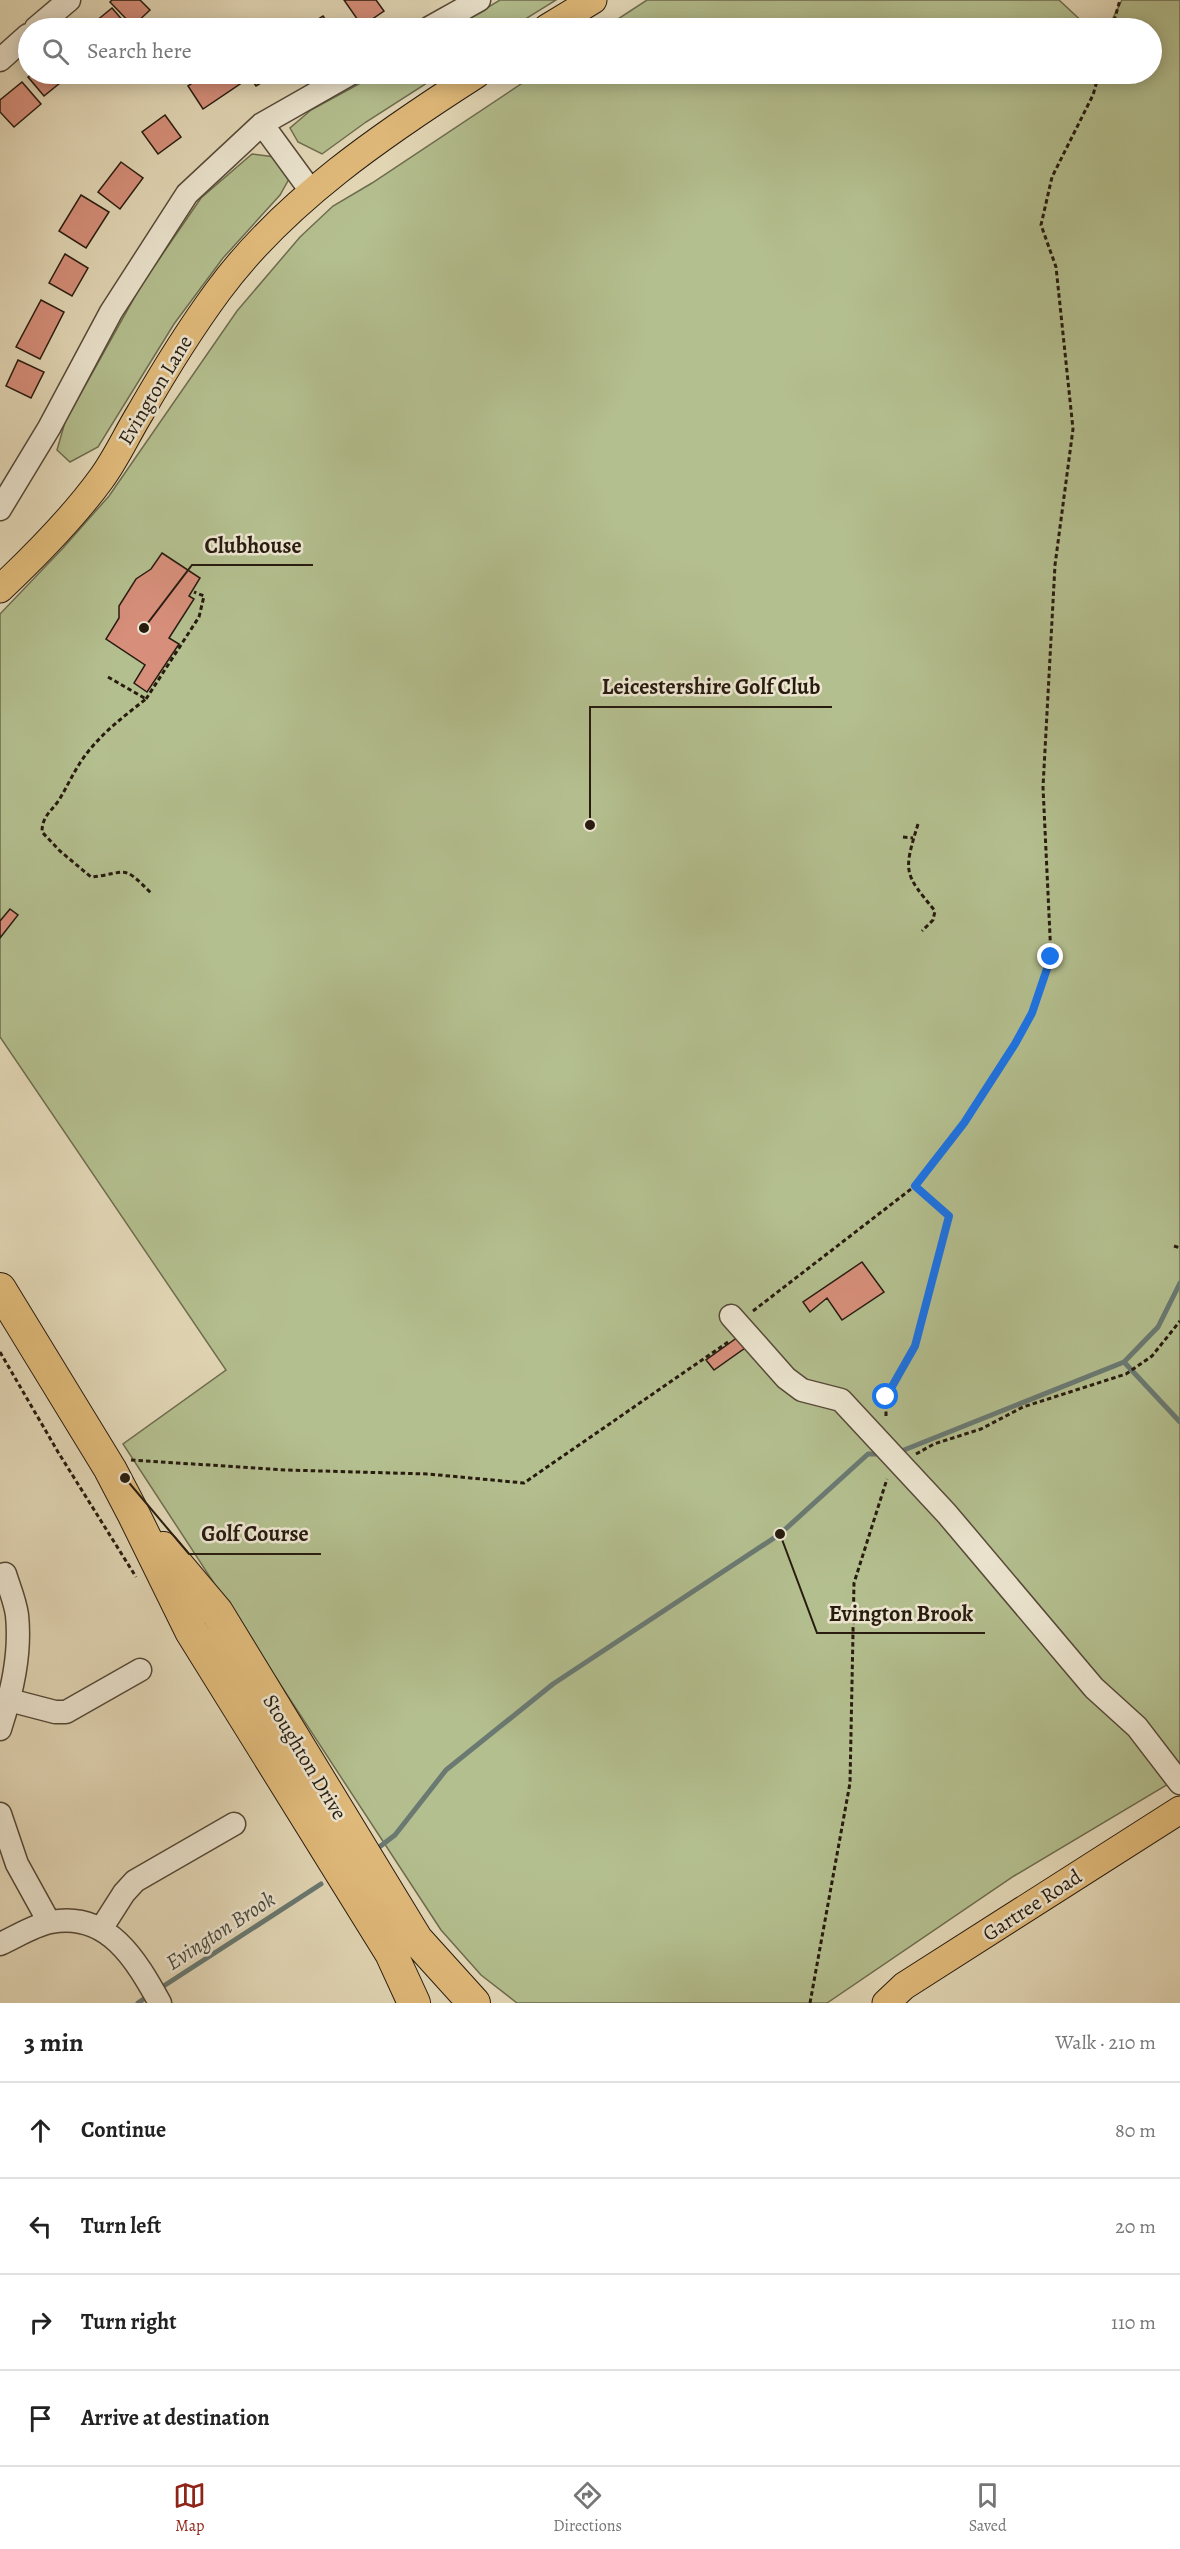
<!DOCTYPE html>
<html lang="en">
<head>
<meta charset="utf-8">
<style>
	body { margin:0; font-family:Alegreya,serif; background:#f2f2f2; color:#222 }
	.stop { position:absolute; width:18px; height:18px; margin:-14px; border:4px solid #1a73e8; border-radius:50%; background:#fff }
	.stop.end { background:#1a73e8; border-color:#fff; box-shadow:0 2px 6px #0008 }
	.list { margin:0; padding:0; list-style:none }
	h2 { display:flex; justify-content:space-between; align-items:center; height:78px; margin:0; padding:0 24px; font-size:26px }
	h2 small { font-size:20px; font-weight:400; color:#767676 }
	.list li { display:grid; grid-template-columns:39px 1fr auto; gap:18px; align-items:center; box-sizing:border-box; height:96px; padding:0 24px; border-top:2px solid #e0e0e0 }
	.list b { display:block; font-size:22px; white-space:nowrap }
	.list em { font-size:20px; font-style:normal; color:#767676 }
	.icon { flex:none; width:33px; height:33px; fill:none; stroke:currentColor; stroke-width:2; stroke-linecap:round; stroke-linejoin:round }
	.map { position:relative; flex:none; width:1180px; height:2003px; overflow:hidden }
	.search { position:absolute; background:#fff; box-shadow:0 3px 15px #0003; left:18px; right:18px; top:18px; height:66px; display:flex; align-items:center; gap:15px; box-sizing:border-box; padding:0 21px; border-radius:33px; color:#767676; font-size:22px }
	.sheet { height:462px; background:#fff }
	nav { display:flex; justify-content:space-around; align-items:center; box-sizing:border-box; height:84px; border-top:2px solid #e0e0e0; background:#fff; font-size:16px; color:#767676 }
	nav a { display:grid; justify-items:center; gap:3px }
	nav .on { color:#8f2418 }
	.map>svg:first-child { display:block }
	.green { fill:#b4bf8f; stroke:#6e6d4f; stroke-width:1.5 }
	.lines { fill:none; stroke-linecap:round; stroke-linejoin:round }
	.stream { stroke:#6a7a73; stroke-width:5 }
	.building { fill:#d78f7b; stroke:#271b0f; stroke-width:1.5 }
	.minor-casing { stroke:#564a39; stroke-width:25 }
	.major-casing { stroke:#271b0f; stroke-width:29 }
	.highway-casing { stroke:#271b0f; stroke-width:34 }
	.path { stroke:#271b0f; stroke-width:3; stroke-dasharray:4.5 3; stroke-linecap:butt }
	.minor { stroke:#ede6d1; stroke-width:22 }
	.major { stroke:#e2bc7c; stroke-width:27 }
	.highway { stroke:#e2bc7c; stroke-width:32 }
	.route { stroke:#1a73e8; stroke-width:8 }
	.labels { text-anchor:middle; stroke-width:5; stroke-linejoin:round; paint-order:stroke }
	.street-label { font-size:21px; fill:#271b0f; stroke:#ede6d1 }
	.water-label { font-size:22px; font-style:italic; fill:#494a41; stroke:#ede6d1 }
	.leader { fill:none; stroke:#271b0f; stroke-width:2 }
	.callout-dot { fill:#271b0f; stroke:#ede6d1; stroke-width:2 }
	.callout-label { font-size:22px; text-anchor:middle; font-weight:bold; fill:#271b0f; stroke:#ede6d1; stroke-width:5; stroke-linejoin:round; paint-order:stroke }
</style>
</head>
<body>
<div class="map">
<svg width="1180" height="2003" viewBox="0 0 1180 2003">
	<rect width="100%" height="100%" fill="#e4d9b8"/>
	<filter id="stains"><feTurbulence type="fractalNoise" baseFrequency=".00333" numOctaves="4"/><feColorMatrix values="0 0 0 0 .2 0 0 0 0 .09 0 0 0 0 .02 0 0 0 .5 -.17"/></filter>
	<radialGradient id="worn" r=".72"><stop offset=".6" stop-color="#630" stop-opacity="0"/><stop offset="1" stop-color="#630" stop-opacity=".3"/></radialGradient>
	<path class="green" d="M500,0H556L511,28H453Z
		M647,0H1059L1089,28H604Z
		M1122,0H1180V1777L1014,1876L827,2003H517L481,1975L441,1930L123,1444L226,1370L0,1037V614L63,548L109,496L237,311L300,237L333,206L372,183L536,74H1152V28H1108Z
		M377,74H441L366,122L322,154L298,142L290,128L311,110Z
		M252,154L275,157L289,179L280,195L223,258L174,324L98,447L70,462L57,450L65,422L142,284L201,198Z"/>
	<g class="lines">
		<path class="stream" d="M1124,1362L1180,1422
			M899,1452L1124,1362L1158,1327L1180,1283
			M378,1848L395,1835L446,1770L553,1684L780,1534L868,1454H881
			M159,1989L321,1884
			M138,2003L148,1996"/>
	</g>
	<path class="building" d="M112,0H140L150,10L133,26L110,2Z
		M344,0H376L384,11L362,26Z
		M112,8L124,22L116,28H92L90,26Z
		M323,16L331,28H304Z
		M32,74H71L44,96L28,77Z
		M206,74H233L240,84L203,109L188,86Z
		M248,74H276L256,86Z
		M22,82L41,104L14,127L0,112V100Z
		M165,115L181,137L158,154L142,132Z
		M121,162L143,178L120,209L98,192Z
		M81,195L109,212L86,248L59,231Z
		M65,254L88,268L72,296L49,283Z
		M41,300L64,312L40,359L16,347Z
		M18,360L44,372L31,398L6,386Z
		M162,553L200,578L189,596L194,599L169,638L179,644L147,692L134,683L145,665L106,639L119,618V606L136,579L151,569Z
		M10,909L18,915L0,938V921Z
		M862,1262L884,1292L842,1320L827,1298L810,1312L803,1302Z
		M738,1337L745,1348L714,1370L706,1360Z"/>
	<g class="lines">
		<defs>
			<path id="minor" d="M36,28L69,0
				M429,28L479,0
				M0,60L28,35
				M311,191L262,124L350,74
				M0,509L49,428L111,312L187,194L262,124
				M731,1316L786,1378L802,1390L841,1400L947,1514L1094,1688L1137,1727L1180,1783
				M9,1700L55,1712H66L140,1670
				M0,1729C12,1692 21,1654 17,1615C15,1601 9,1587 5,1574
				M0,1814L17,1864L49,1922
				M101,1929L124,1893L135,1881L234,1824
				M0,1944C16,1937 34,1925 51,1922C108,1911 136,1960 160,2003"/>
			<path id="major" d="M547,28L593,0
				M0,589C36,555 72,519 101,479C116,459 127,434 140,413C164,371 190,329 218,291C284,201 385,133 477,74
				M886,2003L904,1986L1180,1810"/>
			<path id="highway" d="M0,1289L110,1469L133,1513L191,1631L391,1953L414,2003
				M163,1548L217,1612L417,1940L474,2003"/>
		</defs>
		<use href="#minor" class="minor-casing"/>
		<use href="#major" class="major-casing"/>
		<use href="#highway" class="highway-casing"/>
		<path class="path" d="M1112,28L1120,0
			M108,677L146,699C123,717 99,735 82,760C73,773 67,787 59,800C51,812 42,816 42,832L60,851L91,877C129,873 121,863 151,893
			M146,699L199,617L204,596L194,592
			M918,824C903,873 904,873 935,911L933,920L922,931
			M903,837L913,838
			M915,1186L964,1123L1015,1044L1032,1013L1051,957L1043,787L1055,565L1073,429L1056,267L1041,225L1052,177L1093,95L1099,74
			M1174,1246L1180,1248
			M753,1311L915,1186L949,1216L915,1346L886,1397V1418
			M0,1352L58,1452L136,1577
			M916,1454L934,1444L981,1429L1023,1407L1126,1374L1152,1356L1180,1321
			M131,1460L286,1470L428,1474L524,1483L728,1342
			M810,2003L850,1783L854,1583L887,1479"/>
		<use href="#minor" class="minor"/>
		<use href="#major" class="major"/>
		<use href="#highway" class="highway"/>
	</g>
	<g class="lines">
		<path class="route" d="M886,1397L915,1346L949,1216L915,1186L964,1123L1015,1044L1032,1013L1051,957"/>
	</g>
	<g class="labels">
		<g class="street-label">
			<text transform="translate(155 390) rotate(-59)" y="7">Evington Lane</text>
			<text transform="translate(305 1757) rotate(59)" y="7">Stoughton Drive</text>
			<text transform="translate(1032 1905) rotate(-33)" y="7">Gartree Road</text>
		</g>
		<g class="water-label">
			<text transform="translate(220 1930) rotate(-33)" y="8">Evington Brook</text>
		</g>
	</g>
	<path class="leader" d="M144 628L192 565H313M590 825L590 707H832M125 1478L189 1554H321M780 1534L817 1633H985"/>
	<g class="callout-dot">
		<circle cx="144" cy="628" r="6"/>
		<circle cx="590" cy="825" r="6"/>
		<circle cx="125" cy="1478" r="6"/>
		<circle cx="780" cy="1534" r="6"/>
	</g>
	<g class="callout-label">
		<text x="253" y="553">Clubhouse</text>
		<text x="711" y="694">Leicestershire Golf Club</text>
		<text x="255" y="1541">Golf Course</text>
		<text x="901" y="1621">Evington Brook</text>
	</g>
	<rect width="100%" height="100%" filter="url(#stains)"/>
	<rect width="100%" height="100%" fill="url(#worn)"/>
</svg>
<div class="stop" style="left:886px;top:1397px"></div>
<div class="stop end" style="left:1051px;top:957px"></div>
<div class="search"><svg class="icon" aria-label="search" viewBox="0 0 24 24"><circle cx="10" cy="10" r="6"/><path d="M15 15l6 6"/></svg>Search here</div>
</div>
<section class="sheet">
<h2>3 min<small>Walk · 210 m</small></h2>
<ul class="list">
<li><svg class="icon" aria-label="ahead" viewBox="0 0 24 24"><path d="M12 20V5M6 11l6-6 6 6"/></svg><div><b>Continue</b></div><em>80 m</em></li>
<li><svg class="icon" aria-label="left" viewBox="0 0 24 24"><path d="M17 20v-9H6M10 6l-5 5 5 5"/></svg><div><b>Turn left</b></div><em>20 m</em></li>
<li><svg class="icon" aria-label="right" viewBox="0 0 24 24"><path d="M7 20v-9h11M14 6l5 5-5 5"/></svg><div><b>Turn right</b></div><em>110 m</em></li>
<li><svg class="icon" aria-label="arrive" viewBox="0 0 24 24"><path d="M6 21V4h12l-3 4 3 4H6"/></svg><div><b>Arrive at destination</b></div></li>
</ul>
</section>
<nav>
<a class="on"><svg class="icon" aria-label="map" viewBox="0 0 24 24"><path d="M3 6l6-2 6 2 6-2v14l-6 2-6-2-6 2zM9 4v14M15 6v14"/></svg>Map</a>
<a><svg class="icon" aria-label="directions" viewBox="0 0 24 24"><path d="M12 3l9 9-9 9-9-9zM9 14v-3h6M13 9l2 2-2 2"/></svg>Directions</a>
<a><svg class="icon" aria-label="saved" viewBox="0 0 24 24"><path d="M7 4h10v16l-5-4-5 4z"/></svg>Saved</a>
</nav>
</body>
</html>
